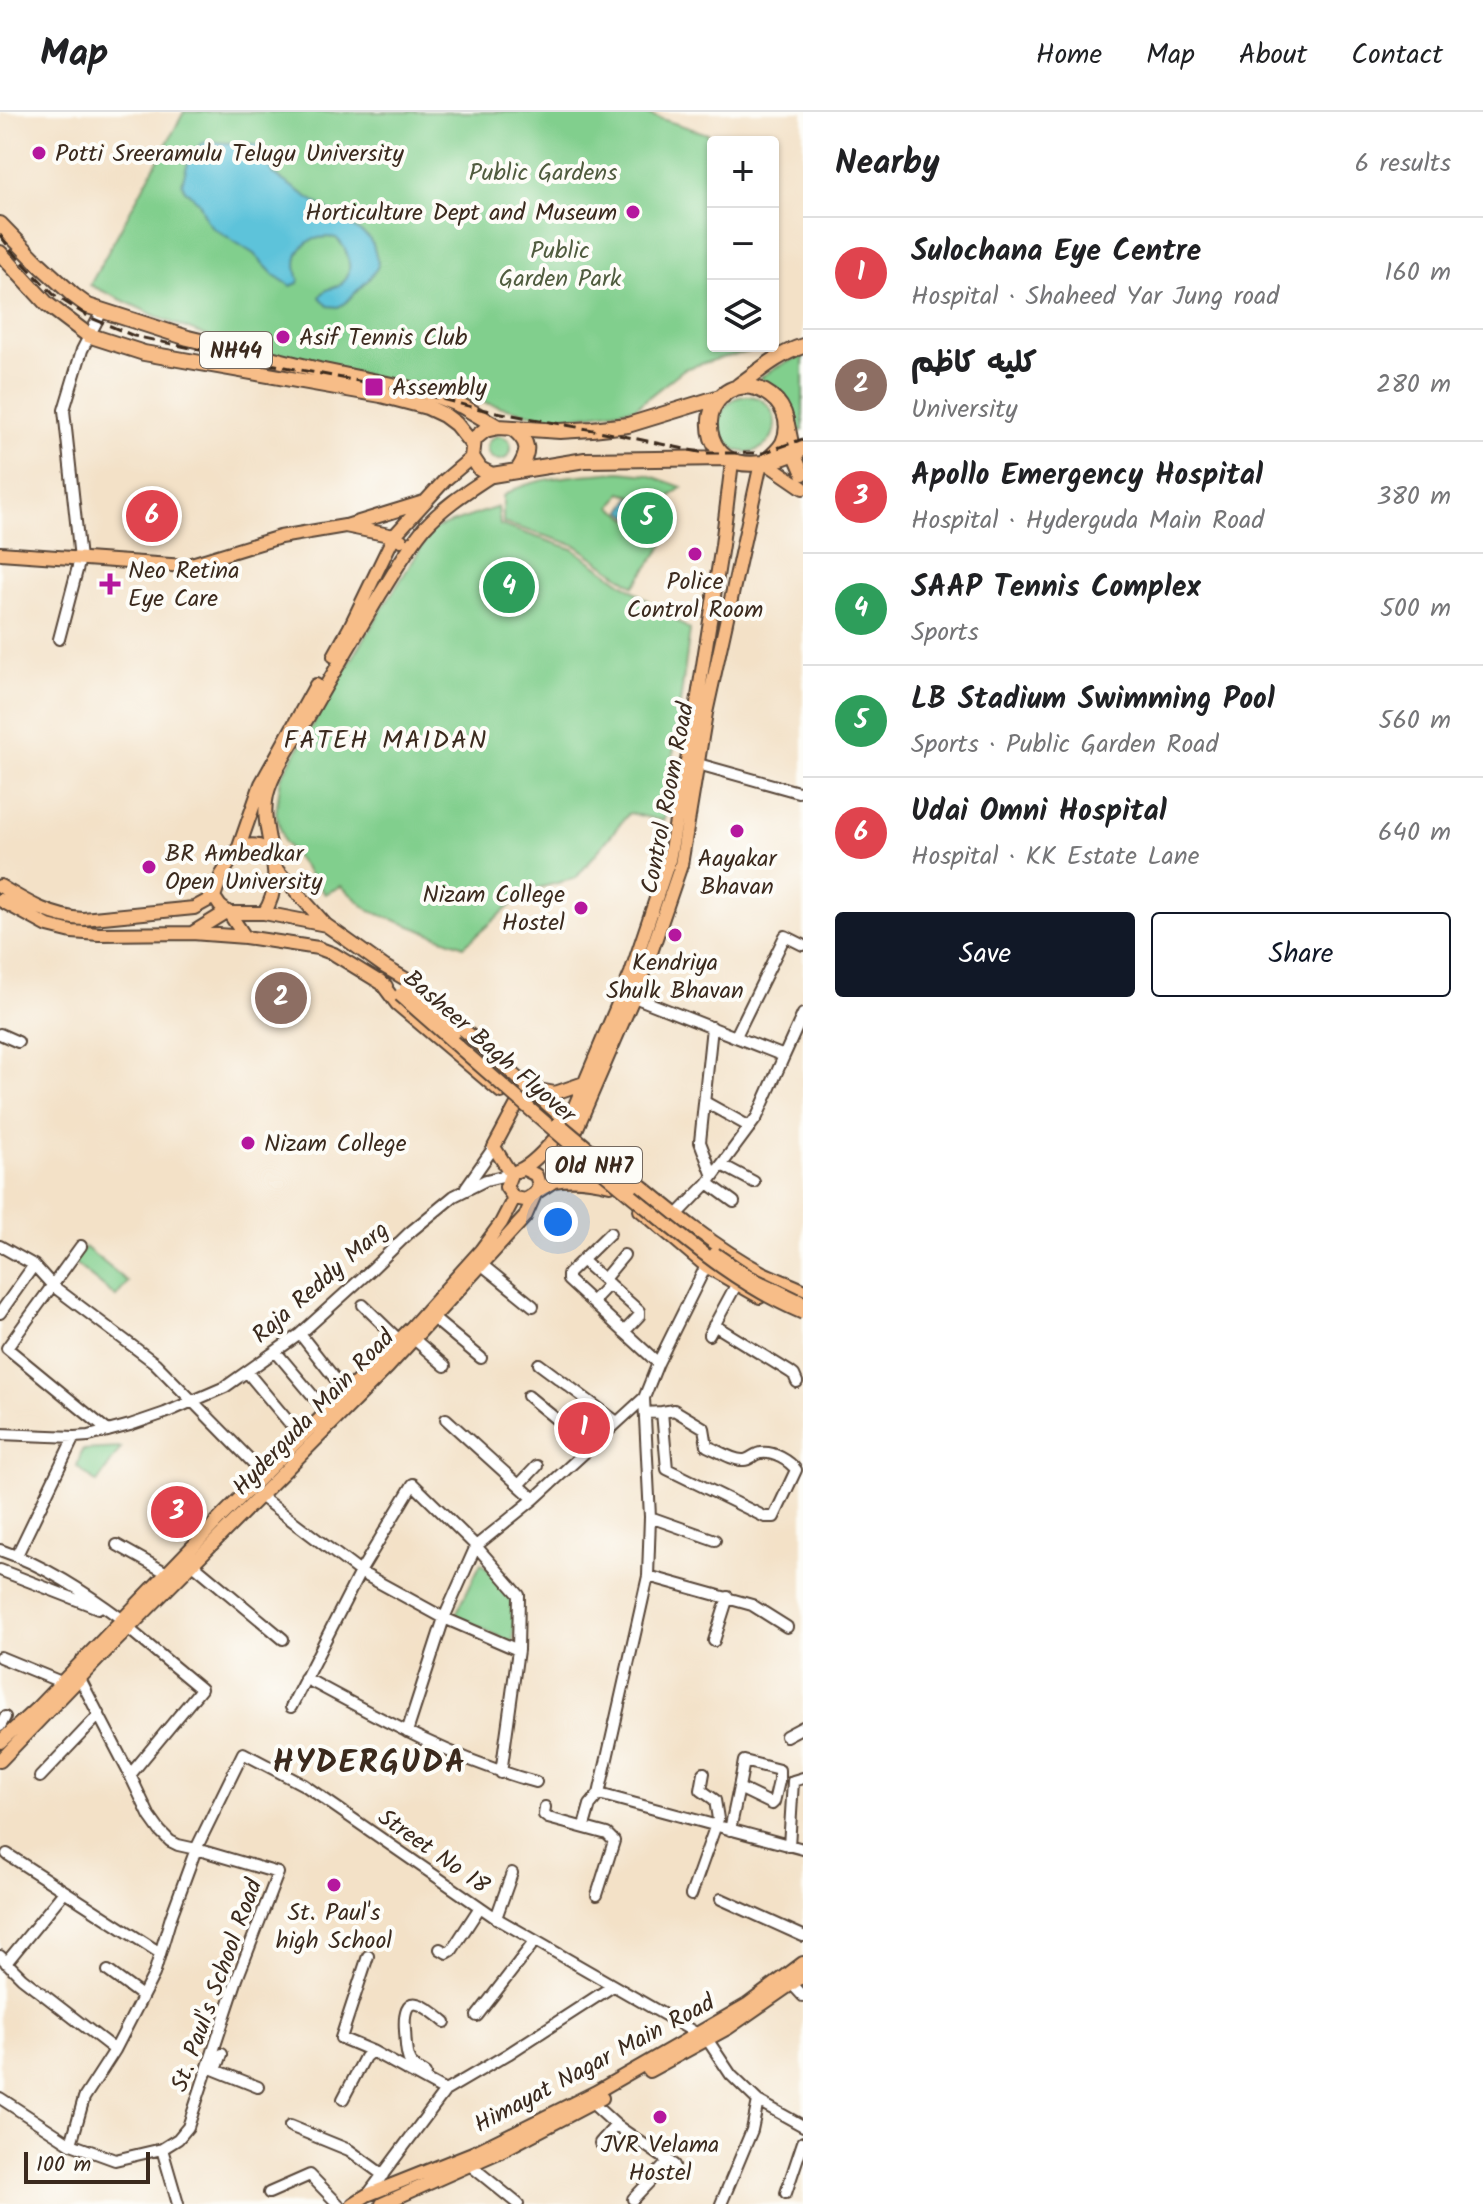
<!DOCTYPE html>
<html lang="en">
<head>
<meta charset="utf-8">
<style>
	body { margin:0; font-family:Kalam,"Playpen Sans Arabic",sans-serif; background:#f2f2f2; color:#202124 }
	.controls { position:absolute; right:24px; top:24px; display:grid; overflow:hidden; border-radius:8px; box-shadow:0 2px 6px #0004 }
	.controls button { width:72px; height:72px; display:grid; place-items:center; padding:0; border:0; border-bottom:2px solid #e0e0e0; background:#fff; color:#202124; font:40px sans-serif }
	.scale { position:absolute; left:24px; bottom:20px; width:126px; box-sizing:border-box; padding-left:8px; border:4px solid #3b2a1e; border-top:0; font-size:22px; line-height:28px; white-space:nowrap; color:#3b2a1e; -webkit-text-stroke:6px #fdfcf7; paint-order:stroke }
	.you { position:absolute; left:558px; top:1110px; width:28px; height:28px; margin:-20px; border:6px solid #fff; border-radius:50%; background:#1a73e8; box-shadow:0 0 0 12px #1a73e833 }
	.badge { display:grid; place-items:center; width:52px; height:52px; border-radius:50%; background:#111827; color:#fff; font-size:26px; font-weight:700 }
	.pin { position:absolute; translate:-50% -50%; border:4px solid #fff; box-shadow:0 2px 8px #0006 }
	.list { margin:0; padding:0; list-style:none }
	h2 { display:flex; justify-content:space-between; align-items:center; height:104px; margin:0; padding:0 32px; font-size:34px }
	h2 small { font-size:26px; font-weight:400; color:#757577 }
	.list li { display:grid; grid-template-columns:52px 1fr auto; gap:24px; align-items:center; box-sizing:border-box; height:112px; padding:0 32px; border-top:2px solid #e0e0e0 }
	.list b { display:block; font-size:30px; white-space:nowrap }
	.list p { margin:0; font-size:26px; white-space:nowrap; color:#757577 }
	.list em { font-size:26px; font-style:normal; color:#757577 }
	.actions { display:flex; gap:16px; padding:24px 32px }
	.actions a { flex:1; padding:18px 0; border:2px solid #111827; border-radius:8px; text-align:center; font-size:28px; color:#111827 }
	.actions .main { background:#111827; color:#fff }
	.icon { flex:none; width:44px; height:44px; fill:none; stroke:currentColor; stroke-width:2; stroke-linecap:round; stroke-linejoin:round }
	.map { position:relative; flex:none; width:803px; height:2092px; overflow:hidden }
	header { display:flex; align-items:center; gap:48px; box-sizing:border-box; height:112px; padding:0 40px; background:#fff; border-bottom:2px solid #e0e0e0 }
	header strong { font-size:38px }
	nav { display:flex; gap:44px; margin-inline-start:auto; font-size:28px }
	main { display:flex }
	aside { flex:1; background:#fff }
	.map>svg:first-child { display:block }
	.green { fill:#81cf8d; stroke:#5e7c56; stroke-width:2 }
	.water { fill:#5dc3da; stroke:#4c767c; stroke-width:2 }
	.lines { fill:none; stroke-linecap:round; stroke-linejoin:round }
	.minor-casing { stroke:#574537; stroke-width:14 }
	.major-casing { stroke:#574537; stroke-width:16 }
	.highway-casing { stroke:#574537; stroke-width:18 }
	.minor { stroke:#fff; stroke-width:10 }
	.major { stroke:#f7bd88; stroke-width:12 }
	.highway { stroke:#f7bd88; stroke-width:14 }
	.rail { stroke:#3b2a1e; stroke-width:3; stroke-dasharray:12 6; stroke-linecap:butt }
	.major-bridge-casing { stroke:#574537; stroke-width:16; stroke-linecap:butt }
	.major-bridge { stroke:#f7bd88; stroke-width:12 }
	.poi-dot { fill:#b5179e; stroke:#fdfcf7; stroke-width:3 }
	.labels { text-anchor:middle; stroke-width:8; stroke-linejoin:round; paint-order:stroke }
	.shield { fill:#fdfcf7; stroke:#75695f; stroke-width:2 }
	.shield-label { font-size:22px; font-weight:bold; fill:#3b2a1e }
	.poi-label { font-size:24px; fill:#3b2a1e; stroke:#fdfcf7; text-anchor:start }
	.park-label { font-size:24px; fill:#505c3f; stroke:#fdfcf7 }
	.street-label { font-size:24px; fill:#3b2a1e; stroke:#fdfcf7 }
	.neighbourhood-label { font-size:26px; letter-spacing:2px; fill:#3b2a1e; stroke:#fdfcf7 }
	.district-label { font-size:32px; font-weight:bold; letter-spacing:2px; fill:#3b2a1e; stroke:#fdfcf7 }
</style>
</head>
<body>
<header>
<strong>Map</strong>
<nav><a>Home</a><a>Map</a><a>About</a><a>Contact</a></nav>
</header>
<main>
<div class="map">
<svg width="803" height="2092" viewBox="0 0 803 2092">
	<rect width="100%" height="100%" fill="#fdfcf7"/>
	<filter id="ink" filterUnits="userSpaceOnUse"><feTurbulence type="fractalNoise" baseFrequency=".0125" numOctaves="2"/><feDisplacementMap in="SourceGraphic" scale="16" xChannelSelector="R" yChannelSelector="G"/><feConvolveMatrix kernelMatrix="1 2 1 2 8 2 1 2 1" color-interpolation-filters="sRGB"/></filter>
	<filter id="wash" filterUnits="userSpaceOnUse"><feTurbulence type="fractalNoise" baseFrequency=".006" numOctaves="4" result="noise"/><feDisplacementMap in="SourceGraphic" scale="32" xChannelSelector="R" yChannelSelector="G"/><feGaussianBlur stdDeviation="1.8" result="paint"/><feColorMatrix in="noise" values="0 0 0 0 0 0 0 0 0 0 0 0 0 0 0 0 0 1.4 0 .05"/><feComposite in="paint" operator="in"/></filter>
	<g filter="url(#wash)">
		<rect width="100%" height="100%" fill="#f3e1c7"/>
		<path class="green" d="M184,0H640L708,22L713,47V234H757L748,240L721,246L684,257L635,296L555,307L227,232L160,206L90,173Z
			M803,243V318L796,321C786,289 794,285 760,266L777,255Z
			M719 312a28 28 0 1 1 56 0a28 28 0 1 1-56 0Z
			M487 336a12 12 0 1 1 24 0a12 12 0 1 1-24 0Z
			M620,360L648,363L682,375L661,392L621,381L612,395L664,432L634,474L575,433L503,411V384C530,364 586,363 620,360Z
			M498,395L500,413L573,437L690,518L664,709L629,701L576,766L527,779L464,834L370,799L341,774L325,782L284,730L276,701L281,665L384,494L433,417Z
			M85,1135L128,1170L116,1185L73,1150Z
			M121,1336L97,1371L77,1355L82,1338Z
			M481,1451L515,1483L513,1531L455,1504Z"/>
		<path class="water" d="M211,29C227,33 243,29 258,34L273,62L368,125L373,133L378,151L377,156L368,168L344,192L338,195L328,194L320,185C325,176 332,177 341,172C356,161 348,136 336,126C307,122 289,139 299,168L298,171L291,174L274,163L254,142L212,115L206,107L199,90L185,78L182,71C187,54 191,31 211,29Z
			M631,386L671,413L663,426L622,399Z"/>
	</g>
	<g filter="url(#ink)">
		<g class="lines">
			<defs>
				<path id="minor" d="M59,527L80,447L64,298L82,238L102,199
					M698,652L798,680L803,679
					M634,885L784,944L757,1005L708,1071L677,1103
					M712,915L700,1030L713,1064
					M0,922L18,930
					M736,924L785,824L803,833
					M784,944L803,902
					M705,990L750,1015
					M722,1053L754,1070
					M708,1071L734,1090
					M466,1075L494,1035
					M610,1121L568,1162V1168L658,1251
					M0,1134L34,1153L53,1174L155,1251L265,1363
					M81,1134L7,1236L108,1319
					M582,1148L639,1199V1204L624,1220
					M481,1152L533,1194
					M604,1167L624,1143
					M592,1190L609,1172
					M363,1193L399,1228
					M0,1201L34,1153
					M433,1206L481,1246
					M714,1213L790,1260L794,1263L797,1270
					M300,1222L340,1273L320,1293
					M709,1223L736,1173
					M414,1227L445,1254
					M276,1240L324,1297
					M539,1252L617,1310
					M247,1260L302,1326
					M528,1284L590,1335
					M645,1301L662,1300L667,1357L765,1405H774L796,1358C790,1349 773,1339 761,1341C755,1341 750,1348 744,1348C733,1349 717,1338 707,1334L704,1316L674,1298L662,1300
					M446,1307L534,1387
					M0,1322L74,1325L89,1324L130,1313L165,1301L225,1275L300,1222L372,1157L409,1121L454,1084L486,1068L511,1062
					M519,1373L537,1354
					M261,1385L360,1460L444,1506L518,1538
					M650,1405L715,1428
					M117,1433L167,1461
					M0,1438C44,1453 85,1480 123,1508
					M17,1443L74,1325
					M193,1452L283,1527
					M0,1458L98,1496
					M648,1464L752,1493L787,1515
					M129,1517L201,1577L130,1663
					M714,1529L728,1485
					M0,1545L61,1570
					M77,1561L130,1663L150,1705L160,1719L170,1729L178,1733L196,1737L278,1761L237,1867L188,2015L178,2027L162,2037L178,2092
					M305,1566C379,1606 454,1648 536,1670
					M291,1595L360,1460L413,1372L476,1434L519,1483L518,1538L501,1661
					M0,1614L5,1605
					M407,1620L444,1506L476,1434L534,1387L644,1286
					M786,1624L803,1615
					M40,1665L98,1604
					M599,1682L803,1737
					M545,1695L544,1703L548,1706L607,1722L614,1729L597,1783
					M584,1714L590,1693L599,1682L648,1464L650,1405L644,1286L658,1251L706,1154
					M730,1718C735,1695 740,1672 744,1649L779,1658V1669L774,1690L772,1692L739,1676
					M789,1734L793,1669L803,1666
					M7,1742L160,1841
					M691,1783L718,1707L715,1688L701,1678L704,1661
					M721,1787L803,1824
					M496,1806L512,1761
					M440,1837L447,1841L452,1838L480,1795
					M0,1844L22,1866L115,1938L154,1862L171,1805L196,1737L243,1641L304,1673L496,1806L696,1921
					M368,1844L341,1926L372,1939L445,1979
					M6,1851L64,1780
					M108,1859L142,1884
					M792,1872L803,1884
					M477,1904L535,1829
					M707,1927L731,1963L758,1989L803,2014
					M208,1955L258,1975
					M216,1958L222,1942
					M425,1962C420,1959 414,1955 410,1950C405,1942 406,1928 405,1919C402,1876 423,1892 445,1910
					M0,1986L71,2032L115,2048L162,2037
					M343,1987L365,1945L372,1939
					M592,1991L616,2013L674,2053
					M290,2014L349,2038L383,2063
					M600,2031L616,2013
					M71,2032L84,1986L115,1938
					M470,2053L518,2092
					M269,2081L310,2063L338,2092
					M369,2081L445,1979L508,1942L613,1874
					M786,2081L803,2030
					M633,2087L669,2049
					M721,2092L752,2018L758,1989"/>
				<path id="major" d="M788,312L794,341L803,362
					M765,350L803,376
					M346,414L424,390
					M0,441L185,454L280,425L345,414L394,424L401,428
					M334,544L349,517L394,424L445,368L472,345
					M239,735C252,732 260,732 271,741
					M276,757L326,813
					M0,774C27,790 50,805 83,807L194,796L214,785
					M214,785L221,764L239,735L261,672L316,573
					M214,785L220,794L229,801L245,825
					M0,788L48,814L72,820L99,822L192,821L245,825L318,836L334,842L386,874
					M229,801H264L326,813L385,855L409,869L573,1015
					M264,801C290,762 258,723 267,683C273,658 294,629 307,607C331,564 356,523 381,481C395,459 408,435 425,415C445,393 468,379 492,363
					M192,821L226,800
					M380,869L397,892L501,980
					M533,977L555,981L584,971
					M517,1059C533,1054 558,1024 568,1010L631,861L669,748L694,610L722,433L732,350
					M626,1061C669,1097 714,1135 763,1161C776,1167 790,1172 803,1178
					M511,1062L506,1075L514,1086L525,1088L554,1069L565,1034L576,1018L644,861L681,753L706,601L761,351
					M511,1062L494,1035L517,992L530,976
					M554,1069C574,1066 590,1068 610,1073
					M640,1098L706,1154L760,1185
					M0,1630L37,1596L224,1402L411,1216L481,1138L501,1111L514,1086
					M0,1649L101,1544L388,1255L525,1105L539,1073L536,1063L524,1057
					M649,1959L728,1916L803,1864
					M353,2092L367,2083L475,2040L596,1980L747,1893L803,1851
					M382,2092L499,2040L602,1986"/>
				<path id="highway" d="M0,112L37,150L73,183L88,194L188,226L319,258L426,280L462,294L498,315
					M0,141L47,192L88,223L144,241L381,283L427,295L444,303L456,312L472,332
					M738,274C759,259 778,242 803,234
					M723,284L628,313L592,317L560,319L498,315L485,318L474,327L472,345L480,357L492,363L585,348L726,346
					M512,316C530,330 530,339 518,358
					M766,349C772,344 779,338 783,331C803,288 737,249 713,296C709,305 709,317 712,326C726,366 775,351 803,337"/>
			</defs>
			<use href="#minor" class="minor-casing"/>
			<use href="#major" class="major-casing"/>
			<use href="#highway" class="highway-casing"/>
			<use href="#minor" class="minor"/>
			<use href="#major" class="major"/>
			<use href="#highway" class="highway"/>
			<path class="rail" d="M0,123L11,138L53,182L89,205L134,224L223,243L410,279L480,297L604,320L704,341H763L803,327"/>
			<defs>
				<path id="major-bridge" d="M406,876L454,920
					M400,883C477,951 553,1019 632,1084C687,1129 737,1173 803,1201
					M558,1011L633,1074
					M715,1142L749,1165L803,1191"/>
			</defs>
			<use href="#major-bridge" class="major-bridge-casing"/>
			<use href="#major-bridge" class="major-bridge"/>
		</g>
	</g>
	<g class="poi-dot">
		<circle cx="39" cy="41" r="8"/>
		<circle cx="633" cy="100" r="8"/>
		<circle cx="283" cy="225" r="8"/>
		<rect x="364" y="265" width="20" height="20" rx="4"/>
		<circle cx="695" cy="442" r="8"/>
		<path d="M106 460h8v8h8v8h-8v8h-8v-8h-8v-8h8z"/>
		<circle cx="737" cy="719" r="8"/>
		<circle cx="149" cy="755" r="8"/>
		<circle cx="581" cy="796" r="8"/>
		<circle cx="675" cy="823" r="8"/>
		<circle cx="248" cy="1031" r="8"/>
		<circle cx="334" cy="1773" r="8"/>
		<circle cx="660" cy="2005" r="8"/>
	</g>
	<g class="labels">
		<g class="shield">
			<rect x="200" y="220" width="72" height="36" rx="6"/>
			<rect x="546" y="1035" width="96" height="36" rx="6"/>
		</g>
		<g class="shield-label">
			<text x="236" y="246">NH44</text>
			<text x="594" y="1061">Old NH7</text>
		</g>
		<g class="poi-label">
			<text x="55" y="49">Potti Sreeramulu Telugu University</text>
			<text x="617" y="108" text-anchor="end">Horticulture Dept and Museum</text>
			<text x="299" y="233">Asif Tennis Club</text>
			<text x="392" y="283">Assembly</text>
			<text x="128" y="466">Neo Retina<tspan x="128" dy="28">Eye Care</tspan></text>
			<text x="695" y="477" text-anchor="middle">Police<tspan x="695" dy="28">Control Room</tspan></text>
			<text x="165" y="749">BR Ambedkar<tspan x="165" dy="28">Open University</tspan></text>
			<text x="737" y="754" text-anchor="middle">Aayakar<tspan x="737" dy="28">Bhavan</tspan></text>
			<text x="565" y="790" text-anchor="end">Nizam College<tspan x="565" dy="28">Hostel</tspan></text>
			<text x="675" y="858" text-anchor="middle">Kendriya<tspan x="675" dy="28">Shulk Bhavan</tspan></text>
			<text x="264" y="1039">Nizam College</text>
			<text x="334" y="1808" text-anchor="middle">St. Paul's<tspan x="334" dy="28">high School</tspan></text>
			<text x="660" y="2040" text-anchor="middle">JVR Velama<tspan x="660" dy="28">Hostel</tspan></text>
		</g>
		<g class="park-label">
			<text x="543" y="68">Public Gardens</text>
			<text x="560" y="146">Public<tspan x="560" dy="28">Garden Park</tspan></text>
		</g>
		<g class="street-label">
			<text transform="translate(667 686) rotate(-79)" y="8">Control Room Road</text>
			<text transform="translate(490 934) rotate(41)" y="8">Basheer Bagh Flyover</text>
			<text transform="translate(320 1170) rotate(-41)" y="8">Raja Reddy Marg</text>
			<text transform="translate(313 1300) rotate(-46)" y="8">Hyderguda Main Road</text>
			<text transform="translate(434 1739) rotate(35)" y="8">Street No 18</text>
			<text transform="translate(216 1873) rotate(-70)" y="8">St. Paul's School Road</text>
			<text transform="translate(594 1951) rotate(-28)" y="8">Himayat Nagar Main Road</text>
		</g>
		<g class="neighbourhood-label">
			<text x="386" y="636">FATEH MAIDAN</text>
		</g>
		<g class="district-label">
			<text x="370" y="1660">HYDERGUDA</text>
		</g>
	</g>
</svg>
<div class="controls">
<button>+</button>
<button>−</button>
<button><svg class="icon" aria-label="layers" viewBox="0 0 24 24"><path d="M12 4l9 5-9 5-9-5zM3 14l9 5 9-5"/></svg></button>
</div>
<div class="scale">100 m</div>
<div class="you"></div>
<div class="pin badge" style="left:584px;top:1316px;background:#e0444e">1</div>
<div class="pin badge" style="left:281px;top:886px;background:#8d6e63">2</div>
<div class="pin badge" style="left:177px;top:1400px;background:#e0444e">3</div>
<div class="pin badge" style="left:509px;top:475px;background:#2e9e5b">4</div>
<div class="pin badge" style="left:647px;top:406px;background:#2e9e5b">5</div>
<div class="pin badge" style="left:152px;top:404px;background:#e0444e">6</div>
</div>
<aside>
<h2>Nearby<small>6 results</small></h2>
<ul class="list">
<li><span class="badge" style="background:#e0444e">1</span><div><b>Sulochana Eye Centre</b><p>Hospital · Shaheed Yar Jung road</p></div><em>160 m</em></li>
<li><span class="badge" style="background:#8d6e63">2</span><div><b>كليه كاظم</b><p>University</p></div><em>280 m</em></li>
<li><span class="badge" style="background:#e0444e">3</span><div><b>Apollo Emergency Hospital</b><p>Hospital · Hyderguda Main Road</p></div><em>380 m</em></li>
<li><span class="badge" style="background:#2e9e5b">4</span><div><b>SAAP Tennis Complex</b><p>Sports</p></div><em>500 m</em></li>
<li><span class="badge" style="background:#2e9e5b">5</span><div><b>LB Stadium Swimming Pool</b><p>Sports · Public Garden Road</p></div><em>560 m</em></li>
<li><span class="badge" style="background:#e0444e">6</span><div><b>Udai Omni Hospital</b><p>Hospital · KK Estate Lane</p></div><em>640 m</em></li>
</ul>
<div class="actions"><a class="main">Save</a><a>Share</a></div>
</aside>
</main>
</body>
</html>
